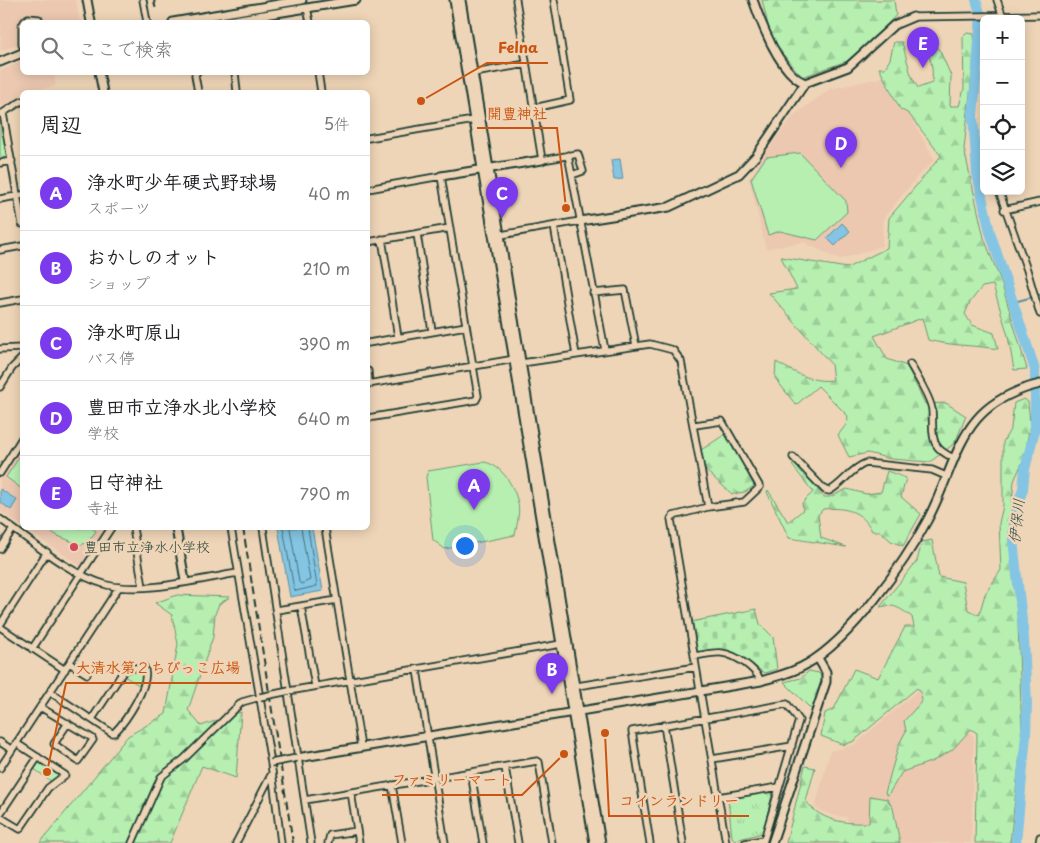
<!DOCTYPE html>
<html lang="ja">
<head>
<meta charset="utf-8">
<style>
	body { margin:0; font-family:"Playpen Sans","Klee One",sans-serif; background:#f6f6f6; color:#202124 }
	.controls { position:absolute; right:15px; top:15px; display:grid; overflow:hidden; border-radius:8px; box-shadow:0 2px 12px #0003 }
	.controls button { width:45px; height:45px; display:grid; place-items:center; padding:0; border:0; border-bottom:1px solid #e0e0e0; background:#fff; color:#202124; font:25px sans-serif }
	.you { position:absolute; left:464px; top:545px; width:18px; height:18px; margin:-12px; border:4px solid #fff; border-radius:50%; background:#1a73e8; box-shadow:0 0 0 8px #1a73e833 }
	.badge { display:grid; place-items:center; width:32px; height:32px; border-radius:50%; background:#7c3aed; color:#fff; font-size:16px; font-weight:700 }
	.pin { position:absolute; translate:-50% -41px; filter:drop-shadow(0 1px 2px #0008) }
	.pin::after { content:''; position:absolute; top:26px; width:18px; height:15px; background:inherit; clip-path:polygon(0 0,100% 0,50% 100%) }
	.list { margin:0; padding:0; list-style:none }
	h2 { display:flex; justify-content:space-between; align-items:center; height:65px; margin:0; padding:0 20px; font-size:21px }
	h2 small { font-size:16px; font-weight:400; color:#757577 }
	.list li { display:grid; grid-template-columns:32px 1fr auto; gap:15px; align-items:center; box-sizing:border-box; height:75px; padding:0 20px; border-top:1px solid #e0e0e0 }
	.list b { display:block; font-size:19px; white-space:nowrap }
	.list p { margin:0; font-size:16px; white-space:nowrap; color:#757577 }
	.list em { font-size:16px; font-style:normal; color:#757577 }
	.icon { flex:none; width:28px; height:28px; fill:none; stroke:currentColor; stroke-width:2; stroke-linecap:round; stroke-linejoin:round }
	.map { position:relative; flex:none; width:1040px; height:843px; overflow:hidden }
	.search { position:absolute; background:#fff; box-shadow:0 2px 12px #0003; left:20px; top:20px; width:350px; height:55px; display:flex; align-items:center; gap:12px; box-sizing:border-box; padding:0 18px; border-radius:8px; color:#757577; font-size:19px }
	.panel { position:absolute; background:#fff; box-shadow:0 2px 12px #0003; left:20px; top:90px; width:350px; height:440px; border-radius:8px }
	.map>svg:first-child { display:block }
	.built { fill:#ecc8b1 }
	.grass { fill:#b7efb1; stroke:#6b9672 }
	.forest { fill:url(#forest-firs); stroke:#6b9672 }
	.cemetery { fill:url(#cemetery-stones); stroke:#6b9672 }
	.park { fill:url(#park-tufts); stroke:#6b9672 }
	.water { fill:#84c5e4; stroke:#5c8f9e }
	.lines { fill:none; stroke-linecap:round; stroke-linejoin:round }
	.shore { stroke:#47737a; stroke-width:1 }
	.stream { stroke:#5c8f9e; stroke-width:2 }
	.river { stroke:#84c5e4; stroke-width:10 }
	.minor-casing { stroke:#1f3d34; stroke-width:9 }
	.tertiary-casing { stroke:#1f3d34; stroke-width:11 }
	.minor { stroke:#efd5b7; stroke-width:5.5 }
	.tertiary { stroke:#efd5b7; stroke-width:7 }
	.rail { stroke:#1f3d34; stroke-width:2; stroke-dasharray:8 4; stroke-linecap:butt }
	.minor-bridge-casing { stroke:#1f3d34; stroke-width:9; stroke-linecap:butt }
	.minor-bridge { stroke:#efd5b7; stroke-width:5.5 }
	.poi-dot { fill:#d1495b; stroke:#efd5b7; stroke-width:2 }
	.labels { text-anchor:middle; stroke-width:5; stroke-linejoin:round; paint-order:stroke }
	.poi-label { font-size:14px; fill:#1f3d34; stroke:#efd5b7; text-anchor:start }
	.water-label { font-size:15px; font-style:italic; fill:#294b46; stroke:#efd5b7 }
	.leader { fill:none; stroke:#ca5512; stroke-width:2 }
	.callout-dot { fill:#ca5512; stroke:#efd5b7; stroke-width:2 }
	.callout-label { font-size:15px; text-anchor:middle; font-weight:bold; fill:#ca5512; stroke:#efd5b7; stroke-width:5; stroke-linejoin:round; paint-order:stroke }
</style>
</head>
<body>
<div class="map">
<svg width="1040" height="843" viewBox="0 0 1040 843">
	<defs>
		<pattern id="forest-firs" width="22" height="20" patternUnits="userSpaceOnUse" patternTransform="scale(1.25)"><rect width="22" height="20" fill="#b7efb1"/><path d="M5 1l3.5 6h-7zM16 11l3.5 6h-7z" fill="#9dce99"/></pattern>
		<pattern id="cemetery-stones" width="16" height="16" patternUnits="userSpaceOnUse" patternTransform="scale(1.25)"><rect width="16" height="16" fill="#b7efb1"/><path d="M2 7V4a2 2 0 0 1 4 0v3zM10 15v-3a2 2 0 0 1 4 0v3z" fill="#9dce99"/></pattern>
		<pattern id="park-tufts" width="24" height="20" patternUnits="userSpaceOnUse" patternTransform="scale(1.25)"><rect width="24" height="20" fill="#b7efb1"/><path d="M3 7l-1-3M5 7V3M7 7l1-3M15 17l-1-3M17 17v-4M19 17l1-3" fill="none" stroke="#9dce99"/></pattern>
	</defs>
	<rect width="100%" height="100%" fill="#efd5b7"/>
	<filter id="ink" filterUnits="userSpaceOnUse"><feTurbulence type="fractalNoise" baseFrequency=".02" numOctaves="2"/><feDisplacementMap in="SourceGraphic" scale="10" xChannelSelector="R" yChannelSelector="G"/><feConvolveMatrix kernelMatrix="1 2 1 2 8 2 1 2 1" color-interpolation-filters="sRGB"/></filter>
	<g filter="url(#ink)">
		<path class="built" d="M0,0H76L80,22H22V43L1,51Z
			M22,61V72L54,73L56,86L22,92V96L5,106H2L0,103V71Z
			M883,77L899,110L909,114L935,160L919,175L883,219L882,246L839,260L803,242L766,249L749,179L763,156L794,115L830,89Z
			M22,444V526L0,511V479Z
			M24,528H107L82,567Z
			M924,685L974,737L971,843H860L846,817L834,816L815,808L830,751L854,745Z"/>
		<path class="grass" d="M800,153L846,201L847,212L817,240L780,231L768,235L751,179L766,157Z
			M22,453V489L6,477Z
			M484,462C502,465 514,486 518,503C520,513 517,524 515,535L445,549L433,540L426,477L428,471Z
			M45,528H92L96,531L88,542L81,545L58,536Z"/>
		<path class="forest" d="M762,0H894L896,15L870,43L847,61L802,77L772,41Z
			M920,29L940,51L951,76L950,106H959L964,89L963,37L967,33L974,34L975,46L964,149L984,238L1001,282L1027,369L1014,370L1008,336L993,285L982,287L970,302L965,314L972,325L994,333L998,349C974,345 951,346 928,340L922,318L874,336L887,359L907,366L925,404L946,403L966,416L955,443L930,462L891,459L868,453L849,457L838,435L846,425L848,416L818,386L796,405L775,378L776,362C794,372 812,383 833,380L831,364L769,293L797,289L781,257L847,268L887,248L889,218L941,156L909,114L900,109L879,68H885L890,59L894,42H902L911,75L918,88L932,83C934,61 928,47 911,34Z
			M1024,399L1028,402L1030,423L1025,456L1014,481L1009,533L1018,624L1022,736L1010,843H975L977,733L971,729L952,750L933,761L902,772L888,795L885,793L899,744L906,731L904,721L922,701L921,692L917,688L854,741L844,745L821,736L825,713L834,709L854,669L878,678L905,627H914L912,617C901,609 894,603 880,607L917,561L922,542L932,540L939,577L963,582L968,610L979,615L985,594L1001,570L999,523L1003,506V442L1011,428L1014,403Z
			M727,433L754,486L745,492L732,494L704,469L701,450Z
			M796,464L824,497H830L847,489L866,494L881,492L887,471L906,478L901,497L921,514L903,546L891,541L880,531H872C862,510 844,507 823,509L818,515L821,538L846,547L789,538L767,492L768,490L788,522L803,510L802,503L813,492L792,465Z
			M177,595L230,597L219,604L215,614L213,637L188,710L201,726L241,712L236,778L202,766L170,843H40L128,736L166,714L178,644L172,615L155,603Z
			M809,671L819,673L824,681L817,704L811,709L784,682L801,678Z
			M805,766L815,768L806,801C820,821 845,824 869,823L870,796L887,799L893,808L900,843H786Z"/>
		<path class="cemetery" d="M756,609L760,624L773,637L777,669L764,673C736,652 732,648 697,653L691,622Z"/>
		<path class="park" d="M0,120L3,121L9,156L0,159Z
			M127,670H141L144,673L142,687L124,676Z
			M38,760L61,776L52,782L33,768Z
			M773,790L763,833L735,840L732,837L728,799Z"/>
		<path class="water" d="M620,159L623,179L614,180L611,160Z
			M842,223L850,231L835,246L827,238Z
			M0,489L17,500L11,510L0,502Z
			M278,528H312L323,591L290,597Z"/>
		<g class="lines">
			<path class="shore" d="M283,528L294,589L296,591L317,586L308,528
				M290,528L299,582L301,584L310,580L301,528"/>
			<path class="stream" d="M1014,302L1040,295"/>
			<path class="river" d="M976,0L981,16L973,116L977,174L990,232L1030,354L1035,370V430L1025,469L1023,489L1016,509L1013,540L1024,638L1027,704L1026,735L1016,843"/>
			<defs>
				<path id="minor" d="M143,0L147,22
					M516,0L542,160L578,154L583,171L572,175
					M997,0L1003,17
					M307,8L310,22
					M913,17L1040,15
					M24,22L28,18L39,19L40,22
					M22,25V45
					M197,72L195,75L198,92
					M235,72L237,92
					M318,72L321,92
					M474,73L526,64
					M534,108L570,100L554,0
					M3,113L22,224
					M1,114L22,101
					M368,138L474,120
					M568,155L605,350
					M0,163L12,161
					M368,189L441,176L478,396L476,400L368,418
					M999,191L1027,270L1040,314
					M0,199L22,195
					M1004,210L1040,202
					M554,226L576,355
					M417,234L432,331
					M501,235L580,221
					M382,239L398,337
					M368,242L450,228
					M0,250L22,246
					M593,293L625,290L636,346
					M0,303L22,299
					M368,343L466,326
					M0,349L22,348
					M522,363L650,344L673,350L681,361L708,507L673,516L671,519L726,843
					M910,364C916,375 931,398 932,410C934,433 927,447 954,458
					M368,371L369,384
					M368,384L515,359
					M0,387L12,368L22,358
					M695,425L722,421L760,487L744,502L708,507
					M793,457L825,490L829,491C843,484 850,469 866,463L932,470L946,476
					M0,473L22,438
					M0,519C31,541 70,575 107,585C144,594 200,579 238,573
					M133,528L143,587
					M231,528L271,763L281,843
					M263,528L311,843
					M325,528L361,747
					M0,549L13,529
					M301,606L315,686
					M277,610L337,600
					M0,625L47,552
					M0,627L65,670
					M32,649L111,528
					M694,656C703,655 714,652 722,653C736,655 755,668 761,681
					M69,663L87,674
					M417,670L445,843
					M577,686L696,667
					M289,691L561,644
					M50,692L112,733H114C126,721 152,683 144,667L125,669L92,719
					M40,707L92,738L93,740L78,761L54,744L68,723
					M664,725L683,843
					M0,742L12,750
					M712,759L792,746
					M505,767L518,843
					M0,768L119,587
					M471,773L483,843
					M392,785L402,843
					M351,792L359,843
					M718,797L779,787
					M305,800L537,761L539,762L552,843
					M0,814L38,757
					M0,817L20,829L48,788L65,775L16,743
					M132,843L161,777L184,759L242,702L260,697
					M236,843L271,775
					M328,843L330,835L357,831
					M650,843L632,731L787,704L799,720L763,843
					M745,843L763,840
					M1039,843L1040,837"/>
				<path id="tertiary" d="M87,0L91,22
					M454,0L594,843
					M461,0L601,843
					M753,0C761,23 780,74 805,83L848,67L894,25L913,17
					M173,22L302,0
					M221,22L356,0
					M0,62L22,53
					M99,72L103,92
					M441,176L542,160
					M580,221L669,207L739,174L756,156L805,83
					M176,528L185,581
					M297,758L761,681C777,676 793,673 807,664C851,639 904,564 928,519C961,455 958,404 1040,384
					M772,843L826,682V672L818,658"/>
			</defs>
			<use href="#minor" class="minor-casing"/>
			<use href="#tertiary" class="tertiary-casing"/>
			<use href="#minor" class="minor"/>
			<use href="#tertiary" class="tertiary"/>
			<path class="rail" d="M154,0L156,11
				M243,528L293,843"/>
			<defs>
				<path id="minor-bridge" d="M260,697L289,691
					M271,763L297,758"/>
			</defs>
			<use href="#minor-bridge" class="minor-bridge-casing"/>
			<use href="#minor-bridge" class="minor-bridge"/>
		</g>
	</g>
	<circle class="poi-dot" cx="74" cy="547" r="5"/>
	<g class="labels">
		<g class="poi-label">
			<text x="84" y="552">豊田市立浄水小学校</text>
		</g>
		<g class="water-label">
			<text transform="translate(1017 521) rotate(-84)" y="5">伊保川</text>
		</g>
	</g>
	<path class="leader" d="M421 101L487 63H548M566 208L557 128H477M47 772L66 683H251M564 754L522 795H382M605 733L609 816H749"/>
	<g class="callout-dot">
		<circle cx="421" cy="101" r="5"/>
		<circle cx="566" cy="208" r="5"/>
		<circle cx="47" cy="772" r="5"/>
		<circle cx="564" cy="754" r="5"/>
		<circle cx="605" cy="733" r="5"/>
	</g>
	<g class="callout-label">
		<text x="518" y="53">Felna</text>
		<text x="517" y="119">開豊神社</text>
		<text x="158" y="673">大清水第２ちびっこ広場</text>
		<text x="452" y="785">ファミリーマート</text>
		<text x="679" y="806">コインランドリー</text>
	</g>
</svg>
<div class="controls">
<button>+</button>
<button>−</button>
<button><svg class="icon" aria-label="locate" viewBox="0 0 24 24"><circle cx="12" cy="12" r="6"/><path d="M12 2v4M12 18v4M2 12h4M18 12h4"/></svg></button>
<button><svg class="icon" aria-label="layers" viewBox="0 0 24 24"><path d="M12 4l9 5-9 5-9-5zM3 14l9 5 9-5"/></svg></button>
</div>
<div class="you"></div>
<div class="pin badge" style="left:474px;top:510px">A</div>
<div class="pin badge" style="left:552px;top:694px">B</div>
<div class="pin badge" style="left:502px;top:218px">C</div>
<div class="pin badge" style="left:841px;top:168px">D</div>
<div class="pin badge" style="left:923px;top:68px">E</div>
<div class="search"><svg class="icon" aria-label="search" viewBox="0 0 24 24"><circle cx="10" cy="10" r="6"/><path d="M15 15l6 6"/></svg>ここで検索</div>
<section class="panel">
<h2>周辺<small>5件</small></h2>
<ul class="list">
<li><span class="badge">A</span><div><b>浄水町少年硬式野球場</b><p>スポーツ</p></div><em>40 m</em></li>
<li><span class="badge">B</span><div><b>おかしのオット</b><p>ショップ</p></div><em>210 m</em></li>
<li><span class="badge">C</span><div><b>浄水町原山</b><p>バス停</p></div><em>390 m</em></li>
<li><span class="badge">D</span><div><b>豊田市立浄水北小学校</b><p>学校</p></div><em>640 m</em></li>
<li><span class="badge">E</span><div><b>日守神社</b><p>寺社</p></div><em>790 m</em></li>
</ul>
</section>
</div>
</body>
</html>
